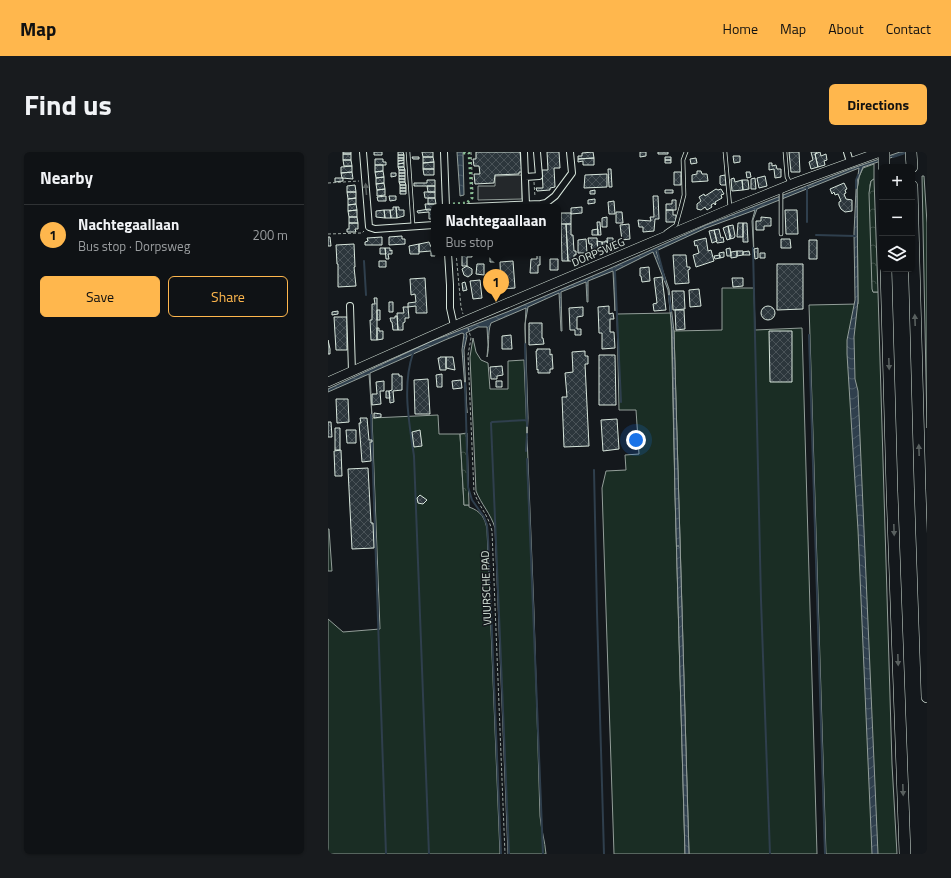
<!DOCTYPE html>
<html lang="en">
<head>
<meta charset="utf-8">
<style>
	body { margin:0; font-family:"Titillium Web",sans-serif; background:#181b1e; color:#f1f3f6 }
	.controls { position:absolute; right:12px; top:12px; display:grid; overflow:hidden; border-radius:6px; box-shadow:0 1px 3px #0004 }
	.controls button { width:36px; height:36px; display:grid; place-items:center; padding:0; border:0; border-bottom:1px solid #2f3234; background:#0f1215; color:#f1f3f6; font:20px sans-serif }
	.you { position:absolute; left:308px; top:288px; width:14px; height:14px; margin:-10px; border:3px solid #fff; border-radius:50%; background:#1a73e8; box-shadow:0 0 0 6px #1a73e833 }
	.badge { display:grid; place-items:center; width:26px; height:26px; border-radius:50%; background:#ffb74d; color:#111; font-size:13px; font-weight:700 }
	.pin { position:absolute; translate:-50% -33px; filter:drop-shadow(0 1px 2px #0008) }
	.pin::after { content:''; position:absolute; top:21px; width:14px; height:12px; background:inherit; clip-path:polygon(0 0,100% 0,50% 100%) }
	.popup { position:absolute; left:103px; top:52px; width:130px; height:52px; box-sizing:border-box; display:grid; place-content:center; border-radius:6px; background:#0f1215; filter:drop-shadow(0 1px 3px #0005); font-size:13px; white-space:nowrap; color:#9b9ea0 }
	.popup b { font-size:15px; color:#f1f3f6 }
	.popup::after { content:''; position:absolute; left:50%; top:100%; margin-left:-8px; border:8px solid transparent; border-top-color:#0f1215 }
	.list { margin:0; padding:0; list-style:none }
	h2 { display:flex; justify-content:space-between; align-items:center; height:52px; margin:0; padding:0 16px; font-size:17px }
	h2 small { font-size:13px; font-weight:400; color:#9b9ea0 }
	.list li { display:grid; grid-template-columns:26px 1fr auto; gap:12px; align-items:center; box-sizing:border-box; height:60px; padding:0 16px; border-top:1px solid #2f3234 }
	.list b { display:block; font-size:15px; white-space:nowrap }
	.list p { margin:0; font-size:13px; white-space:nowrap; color:#9b9ea0 }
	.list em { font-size:13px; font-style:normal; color:#9b9ea0 }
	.actions { display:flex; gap:8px; padding:12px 16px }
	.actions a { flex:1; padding:9px 0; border:1px solid #ffb74d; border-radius:6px; text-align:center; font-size:14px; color:#ffb74d }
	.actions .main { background:#ffb74d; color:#111 }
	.icon { flex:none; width:22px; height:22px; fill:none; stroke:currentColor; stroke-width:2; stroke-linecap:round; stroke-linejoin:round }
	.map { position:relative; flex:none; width:599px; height:702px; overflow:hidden; border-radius:6px }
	header { display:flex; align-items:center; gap:24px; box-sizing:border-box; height:56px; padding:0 20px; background:#ffb74d; color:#111 }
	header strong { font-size:19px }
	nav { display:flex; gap:22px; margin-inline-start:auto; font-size:14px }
	.intro { display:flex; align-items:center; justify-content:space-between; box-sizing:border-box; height:96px; padding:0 24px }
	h1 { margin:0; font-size:28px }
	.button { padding:10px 18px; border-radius:6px; background:#ffb74d; color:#111; font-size:14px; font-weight:700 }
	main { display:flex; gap:24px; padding:0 24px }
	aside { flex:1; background:#0f1215; border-radius:6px; box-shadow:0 1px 3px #0004 }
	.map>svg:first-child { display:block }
	.grass { fill:#1a2d24; stroke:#939e99 }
	.forest { fill:url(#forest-crowns); stroke:#939e99 }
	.parking { fill:#24282b; stroke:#939e99 }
	.water { fill:url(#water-waves); stroke:#939e99 }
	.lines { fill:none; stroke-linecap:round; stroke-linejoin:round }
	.stream { stroke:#2f3f4d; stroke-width:2 }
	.building { fill:url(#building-cross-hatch); stroke:#d8e6dc }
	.lane-casing { stroke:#d8e6dc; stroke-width:4.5 }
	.street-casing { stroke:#d8e6dc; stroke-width:8 }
	.secondary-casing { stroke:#d8e6dc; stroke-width:10 }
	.highway-casing { stroke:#d8e6dc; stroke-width:12 }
	.path { stroke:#9da8a2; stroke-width:1; stroke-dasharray:3 2; stroke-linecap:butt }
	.lane { stroke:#14181c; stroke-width:3 }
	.street { stroke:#14181c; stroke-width:6 }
	.secondary { stroke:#14181c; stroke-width:9 }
	.highway { stroke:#14181c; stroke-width:11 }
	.hedge { stroke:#8ac095; stroke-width:3; stroke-dasharray:2 3; stroke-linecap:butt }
	.oneway { fill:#59605f }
	.labels { text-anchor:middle; stroke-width:3; stroke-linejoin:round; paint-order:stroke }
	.street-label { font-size:11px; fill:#d8e6dc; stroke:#14181c }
</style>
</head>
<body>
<header>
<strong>Map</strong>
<nav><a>Home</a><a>Map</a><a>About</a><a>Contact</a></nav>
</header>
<div class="intro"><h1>Find us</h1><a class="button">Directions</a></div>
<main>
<aside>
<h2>Nearby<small></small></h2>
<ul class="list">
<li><span class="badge">1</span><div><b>Nachtegaallaan</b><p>Bus stop · Dorpsweg</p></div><em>200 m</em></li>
</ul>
<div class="actions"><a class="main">Save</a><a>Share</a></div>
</aside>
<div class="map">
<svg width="599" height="702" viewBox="0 0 599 702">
	<defs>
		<pattern id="forest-crowns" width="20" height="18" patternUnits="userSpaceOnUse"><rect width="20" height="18" fill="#1a2d24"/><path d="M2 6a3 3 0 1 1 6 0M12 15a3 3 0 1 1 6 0" fill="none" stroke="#3b4b43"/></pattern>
		<pattern id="water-waves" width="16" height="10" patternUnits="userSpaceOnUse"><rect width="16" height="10" fill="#2f3f4d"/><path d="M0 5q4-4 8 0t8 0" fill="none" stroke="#4c5b66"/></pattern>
		<pattern id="building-cross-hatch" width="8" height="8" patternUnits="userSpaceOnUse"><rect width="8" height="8" fill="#2c363c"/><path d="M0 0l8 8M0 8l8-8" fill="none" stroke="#4a5358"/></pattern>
	</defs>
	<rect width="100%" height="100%" fill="#14181c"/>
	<path class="grass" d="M546,12V27L543,29L542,33L545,140H550L564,612L569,702H498L481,153L530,152L529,38L531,25L535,16Z
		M594,24H596L599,71V276Z
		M394,136H426L427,178L474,176L489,702H361L346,179L394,178Z
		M343,161L347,342L357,702H286L274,336L278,319L298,318L297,303L311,302L308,258H291L289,162Z
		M145,186L148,200L153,208L160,211L162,237H180V209L196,208L206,460L212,664C213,677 217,689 218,702H180L167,376C163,362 153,352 148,339L142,205Z
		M110,263L111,282H132L136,353H141V355C153,359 157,366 159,377L172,702H0V467L15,480L52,477L44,266Z
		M0,377H1L4,419H0Z"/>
	<path class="forest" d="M546,27L550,140H545L544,137L541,41L543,29Z
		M139,281L141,353H136L132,282Z"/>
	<path class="parking" d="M194,23V47L150,48V34H167V24Z"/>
	<path class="water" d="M129,0H138L135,1L136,43L132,44Z
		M572,0H580L535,15L531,25L529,38L530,149L526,185L527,227L530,239L550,702H544L530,378L519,202V188L527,148L526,81L528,38L531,16L429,57L425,68L426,105L424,69L427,58L378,76L328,99L341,137L346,179L361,702H357L347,342L344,179L340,138L325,100L287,119V159L285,119L260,129V150H259L258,130L233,140L234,179H233L231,141L200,155L197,172L200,266L199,286L197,176L198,156L163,171C159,181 162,194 159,205L160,193L159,175H150L138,181L139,184L136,198L139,261L134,198L136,182L134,181L117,188L42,221L44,265L41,222L0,240V237L104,189L179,160L274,120L378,73L522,17Z"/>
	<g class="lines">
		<path class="stream" d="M565,5L580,0
			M528,36V28L530,23
			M479,70V35
			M488,83L527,84
			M425,96L433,448L442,702
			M329,97L337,128
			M36,109L38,143
			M286,117L287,120L293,250
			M341,144L343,159
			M481,183L497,702
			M197,192L199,274
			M85,201C74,234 81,270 86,304L101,702
			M137,231L140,335L144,348L156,365L159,373L160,385L173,702
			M43,263L58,702
			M198,299L199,282
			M199,307L215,702
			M266,318L269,460L276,702
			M181,702L163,271L164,270L199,268"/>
	</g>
	<path class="building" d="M15,0H23V2H15Z
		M46,0H54V3H46Z
		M70,0H75L76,3H70Z
		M94,0H105V5H95Z
		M148,0H192L194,20H191V22L167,23L166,31L147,32L146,22H152L151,14H146L145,7H148Z
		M219,0H231L232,16H226L227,35L222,36V38L209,39L208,36H215L214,18H220Z
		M265,0L266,6L250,7V4H254V1Z
		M312,0H318V4L312,5Z
		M330,0H340V2H330Z
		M461,0H471L472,20H463Z
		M483,0H489V1L487,2L490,15L483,17L481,10L485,8Z
		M492,0L493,4L498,2L499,8L496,9L497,13L490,15L487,2Z
		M15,2H23V8H15Z
		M70,3H76V6H70Z
		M405,4H412V10L406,11Z
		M84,5H91V7H85Z
		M95,5H105L106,10L95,11Z
		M337,5H343V8H337Z
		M70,6H76V8L70,9Z
		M266,6V13H255V9L250,10V7Z
		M368,6L369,11L363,12L362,7Z
		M47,7H55V10H58V13H47Z
		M15,8H23L24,14H16Z
		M76,8V11L70,12V9Z
		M337,8H343V11H337Z
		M106,10V17H95V11Z
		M76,11V15H70V12Z
		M441,11H444V14L448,13L449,17H453V25L447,26L446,17L441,18Z
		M47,13H55V19L47,20Z
		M24,14V20L13,21V15Z
		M70,15H76L77,18H71Z
		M95,17H106V23H96Z
		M280,17H283L284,35H281Z
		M71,18H77V21H71Z
		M55,19L56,25L48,26L47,20Z
		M369,19H373L374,22H379L380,29L364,30V23L369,22Z
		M24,20L25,27L14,26L13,21Z
		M346,20H353V33H346Z
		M418,20H422L423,25L419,26Z
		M63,21H68V24L63,25Z
		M71,21H77V24H71Z
		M279,22V35L256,36L257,23Z
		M397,23L398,33H393L392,32V24Z
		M71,24H77V27H71Z
		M437,24L439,34L431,36L429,26Z
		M56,25V31L48,32V26Z
		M7,26H15V29L7,30Z
		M406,26L407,30L414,28L415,38L404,39L403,27Z
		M427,26L428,37H423V27Z
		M71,27H77V30H71Z
		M99,28H107V34H86V31H99Z
		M414,28H420L421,37L415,38Z
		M71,30H77L78,33H72Z
		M56,31L57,37L49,38L48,32Z
		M516,31L519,37L517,38L518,41L516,42L518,47L524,48V59L517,60L513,57L511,53V50L513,49L510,42L507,43L506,40L504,42L502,37Z
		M27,33L28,40H19V34Z
		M72,33H78V36H72Z
		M99,34H107V40H100Z
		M72,36H78V39H72Z
		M57,37V43L49,44V38Z
		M388,37L390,38L393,37L396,42L393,43L394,46L387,50L388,52L387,53L386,51L383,53L384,55L379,58L377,55L373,58L369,57V52L373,49L371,45L376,42L377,44Z
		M267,38V42H262V39Z
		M337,38H345V41H337Z
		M72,39H78V42H72Z
		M19,40H28V46L20,47Z
		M96,40H107V46H97Z
		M58,44V49H50L49,45Z
		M61,44H68V48L62,49Z
		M325,44H330L331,67H327L326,79L315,80V75H311L310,68L323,69L322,65H326Z
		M28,46V52L20,53V47Z
		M100,46H107L108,52H100Z
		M267,47V51L260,52V48Z
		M344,48H348V58H338V52H344Z
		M286,49L287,62H281L280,50Z
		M28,52L29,58L20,59V53Z
		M97,52H108V55H106V58H98Z
		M65,55H68L69,66H63L62,58H65Z
		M68,55H71V58H76V64L69,66Z
		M254,55V61L243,62V56Z
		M101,57L106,58V67H101V60L90,61L89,59Z
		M29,58V65H21L20,59Z
		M56,58H62L63,66H57Z
		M56,58L57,66L48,65V59Z
		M338,58H345V63H348V70H338Z
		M457,58H469L470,82H458Z
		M288,60H294L295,71H288Z
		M233,61H243V72H233Z
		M21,65H29L30,71H21Z
		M279,65V75H274V66Z
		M433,65L443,66V74H436V78H428V69H433Z
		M269,70H272L273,83H270Z
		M21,71H30V77H27L28,80H19V77H21Z
		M410,71H415V85H409Z
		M415,71H419L420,90H415Z
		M233,72H238L240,109H234Z
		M238,72H243V83H245L246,99H248V103H246V109H240Z
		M301,72L302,87L294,88L292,73Z
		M405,73L407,84L406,86L402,87L400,74Z
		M400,74L403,85L402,87L399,88L395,76Z
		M270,77V83H264V78Z
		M391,77L393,86L395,85L396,90L389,91L386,78Z
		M386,78L389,89L384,91L381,79Z
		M74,84V87H77V92L61,93V85Z
		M0,85H2L3,94H0Z
		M54,85V93H37V90L40,89L39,86Z
		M260,86H269L270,100L265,101L263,94H264V92H261Z
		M279,86H285V99L280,100Z
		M378,86L380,99L383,98L386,109L368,115L365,103L371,101L369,93L367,94L366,89Z
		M258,87L259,101H250V88Z
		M453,87H462L463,96H453Z
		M481,88H489V107H481Z
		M269,89L274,90L275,100H270Z
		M277,89H279L280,100H275L274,90H277Z
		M101,90L103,95H106L107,104H103V99L91,100V92Z
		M26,92L27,115H26L28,134L10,135V112H9L8,93Z
		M91,92V102H82L81,94Z
		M52,96H57L58,102H52Z
		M57,96H62V99L64,98V102H60L61,107H58Z
		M402,96L403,104H399L398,97Z
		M430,96V106L427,107L426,97Z
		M409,99V105L403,106V100Z
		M409,99H415V103L409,104Z
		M421,99L422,103H415V100Z
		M396,100V105L392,106L391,101Z
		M134,101H144V105H139V114H134Z
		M162,101H169V106H162Z
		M432,101H437V106H432Z
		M209,103H212V113H210V121H202L203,107H209Z
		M345,103H358L359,115H362V117L360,118L361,131L347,132Z
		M392,103V106L387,107L386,104Z
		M162,106H168V110H162Z
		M222,107H230V118H222Z
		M51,109H58V115H51Z
		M185,109L187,136L173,137L172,110Z
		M149,112H156V123L148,122Z
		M449,112H475V157L449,158Z
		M139,114L144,117V122L140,125L136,123L134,117Z
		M321,115L322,129L314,130L313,124H312V116Z
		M334,125L338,158L326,159L325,152L329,151L326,126Z
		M97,126L99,161H88V154L80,155V151L88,150L87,142L83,143L82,127Z
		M404,126H415V134L405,135Z
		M152,128L154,146L145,147L142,129Z
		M137,130L139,138L135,139L134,131Z
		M371,137L373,154L362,155L361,138Z
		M344,139H356L357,157L345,158Z
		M46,146H49V188H43L42,168H44V152H47Z
		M61,150H65V160H61Z
		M281,154V162L285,161L286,167H282V180H286L287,196L274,197V181H271L270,155Z
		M433 161a7 7 0 1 1 14 0a7 7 0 1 1-14 0Z
		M75,155H80L81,166H77V170L75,171V178H70L69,161H76Z
		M255,155V164L249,165V177H253V183H247V178H242L241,156Z
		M49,158H52V168H49Z
		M347,158H356L357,177L348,178Z
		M10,159V162L4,163V160Z
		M67,164H69L70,178H65L64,170H63L62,166H67Z
		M6,165H19V198H8Z
		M201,171H214V186H215L216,192L201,193Z
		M49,176H51V179H55V187L49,188Z
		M441,179H464V230H442Z
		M183,183L184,197H174V184Z
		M0,188L2,197V202H0Z
		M209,197H222V203L224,202L225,217H222V221H210V217L209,218L208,199H209Z
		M257,199V204H260V212H257L261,294L236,295L234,245H239L237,221L245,220L244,200Z
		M271,203H287L288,253H271Z
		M112,205H118V218H112L110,206H112Z
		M118,205H125L127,218L118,216Z
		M174,214L175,223L169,224V227H163L162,215Z
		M64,222H71V224H74V238L65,239L66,250L62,251L61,239L64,238Z
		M114,222V235H109L108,223Z
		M100,227L102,262H87L86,228Z
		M133,228L134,236L125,237L124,229Z
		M56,229V239H52L53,252L44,253V242H49L48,230Z
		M168,229H174V235H168Z
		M58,239H61L62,246H58Z
		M8,247H20L21,270L9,271Z
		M46,261L53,262V265L46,266Z
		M32,266H39L41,288H44V290H42L43,309L34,310L31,271H33Z
		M289,267L291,297L275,299L273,268Z
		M0,270H3L4,285H0Z
		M7,276H12V298H7Z
		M18,278H28V291H19Z
		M92,278L94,294L86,295L84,280Z
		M13,298L14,324H7L6,299Z
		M40,316L43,371H45L46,396L24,397L20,317Z
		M92,343L99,348L95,352L90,351L89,346Z"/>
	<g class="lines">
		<defs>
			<path id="lane" d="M80,0L85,74
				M397,0L402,56
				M457,0L459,25L462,31
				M453,39V82
				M338,80L348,73L353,55L356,43L355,8L358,0"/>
			<path id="street" d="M35,0L41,75L47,77L106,73
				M116,0L118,55
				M196,0L198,53
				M519,0L522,10
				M197,25L211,24L209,0
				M213,52L218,51L227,44L244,21L242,0
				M141,55L213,52V55
				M120,101L122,133V156L126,174
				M22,154L24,220"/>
			<path id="secondary" d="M0,230L137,169L402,57L469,30L552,0"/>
			<path id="highway" d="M556,0V15
				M583,0L584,15
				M584,34L592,337L599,545
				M558,117L564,339L577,702"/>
		</defs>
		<use href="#lane" class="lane-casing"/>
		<use href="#street" class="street-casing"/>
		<use href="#secondary" class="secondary-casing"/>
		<use href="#highway" class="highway-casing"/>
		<path class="path" d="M143,0L145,41
			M206,30L207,45
			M0,31L31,29
			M0,82L34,81L36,79
			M128,101L133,155L135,162
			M140,176L143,186L140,203L146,340C151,355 160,362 164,379L177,702
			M348,394H352"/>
		<use href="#lane" class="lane"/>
		<use href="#street" class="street"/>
		<use href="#secondary" class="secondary"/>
		<use href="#highway" class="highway"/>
		<path class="hedge" d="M125,52L139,51L144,46L141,1H135"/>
	</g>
	<defs><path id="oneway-solid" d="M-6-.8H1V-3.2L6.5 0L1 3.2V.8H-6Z"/></defs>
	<g class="oneway">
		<use href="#oneway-solid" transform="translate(38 37) rotate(-95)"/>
		<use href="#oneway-solid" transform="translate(587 168) rotate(-92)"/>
		<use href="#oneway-solid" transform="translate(561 212) rotate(88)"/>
		<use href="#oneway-solid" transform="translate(591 298) rotate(-92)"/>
		<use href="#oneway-solid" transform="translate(566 378) rotate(88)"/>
		<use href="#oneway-solid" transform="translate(570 508) rotate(88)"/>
		<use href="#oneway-solid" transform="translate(575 638) rotate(88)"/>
	</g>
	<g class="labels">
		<g class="street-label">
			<text transform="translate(270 100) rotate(-23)" y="4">DORPSWEG</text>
			<text transform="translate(158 436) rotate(-92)" y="4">VUURSCHE PAD</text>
		</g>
	</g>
</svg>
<div class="controls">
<button>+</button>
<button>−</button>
<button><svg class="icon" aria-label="layers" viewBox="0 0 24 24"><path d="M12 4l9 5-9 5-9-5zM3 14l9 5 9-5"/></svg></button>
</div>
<div class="you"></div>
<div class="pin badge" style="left:168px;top:150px">1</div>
<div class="popup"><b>Nachtegaallaan</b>Bus stop</div>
</div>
</main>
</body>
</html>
